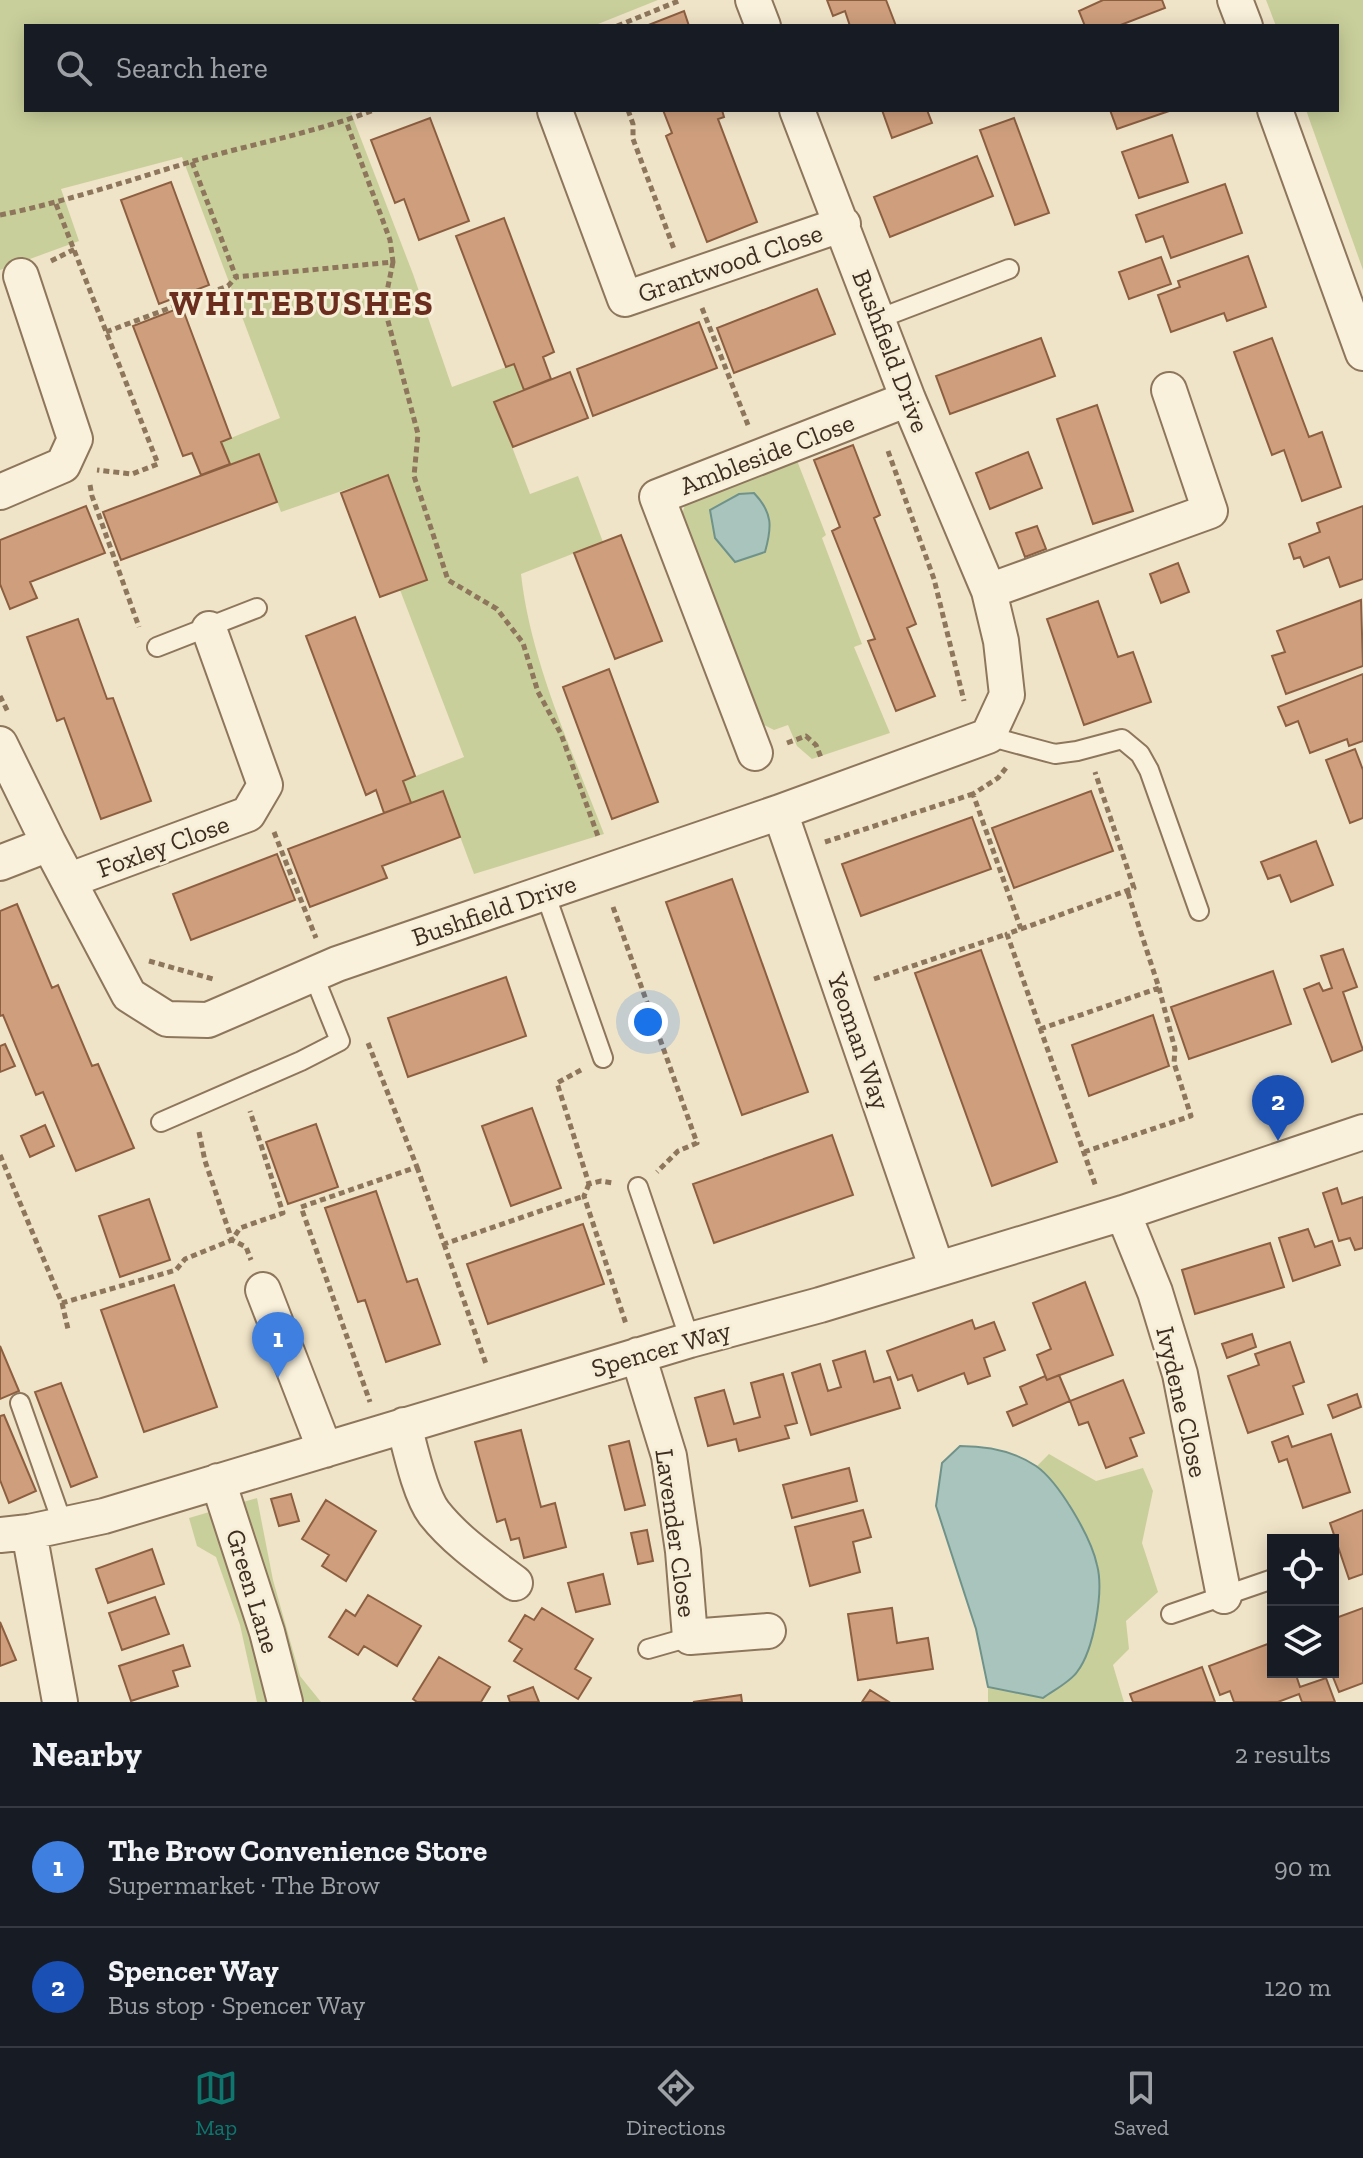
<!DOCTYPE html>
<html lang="en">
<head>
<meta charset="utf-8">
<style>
	body { margin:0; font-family:"Zilla Slab",serif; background:#242831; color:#f1f3f6 }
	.controls { position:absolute; right:24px; bottom:24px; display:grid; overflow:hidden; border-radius:0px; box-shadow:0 4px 20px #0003 }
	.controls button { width:72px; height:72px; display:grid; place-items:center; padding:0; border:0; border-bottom:2px solid #363941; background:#171b24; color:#f1f3f6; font:40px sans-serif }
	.you { position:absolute; left:648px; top:1022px; width:28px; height:28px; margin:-20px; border:6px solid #fff; border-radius:50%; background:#1a73e8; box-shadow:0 0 0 12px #1a73e833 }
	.badge { display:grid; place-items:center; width:52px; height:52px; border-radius:50%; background:#0f766e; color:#fff; font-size:26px; font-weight:700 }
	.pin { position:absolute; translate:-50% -66px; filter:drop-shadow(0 2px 4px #0008) }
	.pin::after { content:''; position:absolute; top:42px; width:28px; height:24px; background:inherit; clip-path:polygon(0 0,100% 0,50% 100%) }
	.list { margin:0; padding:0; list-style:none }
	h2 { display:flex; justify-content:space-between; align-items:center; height:104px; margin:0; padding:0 32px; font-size:34px }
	h2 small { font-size:26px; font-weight:400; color:#9ea1a6 }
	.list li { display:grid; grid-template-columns:52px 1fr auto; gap:24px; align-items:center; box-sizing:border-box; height:120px; padding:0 32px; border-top:2px solid #363941 }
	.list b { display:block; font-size:30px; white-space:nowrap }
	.list p { margin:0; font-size:26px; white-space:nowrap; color:#9ea1a6 }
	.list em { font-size:26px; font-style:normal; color:#9ea1a6 }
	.icon { flex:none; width:44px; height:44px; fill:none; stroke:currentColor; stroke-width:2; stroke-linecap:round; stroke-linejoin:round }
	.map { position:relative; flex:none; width:1363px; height:1702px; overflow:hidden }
	.search { position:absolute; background:#171b24; box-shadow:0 4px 20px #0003; left:24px; right:24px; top:24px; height:88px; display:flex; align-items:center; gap:20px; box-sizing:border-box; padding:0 28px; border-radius:0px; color:#9ea1a6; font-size:30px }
	.sheet { height:344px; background:#171b24 }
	nav { display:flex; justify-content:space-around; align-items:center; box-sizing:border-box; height:112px; border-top:2px solid #363941; background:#171b24; font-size:22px; color:#9ea1a6 }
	nav a { display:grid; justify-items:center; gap:4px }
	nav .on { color:#0f766e }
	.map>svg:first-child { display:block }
	.green { fill:#c9cf9b }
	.water { fill:#a9c4bc; stroke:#6f938a; stroke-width:2 }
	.building { fill:#cf9f7d; stroke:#8d5f41; stroke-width:2 }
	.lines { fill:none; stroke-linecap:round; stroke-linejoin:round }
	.service-casing { stroke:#8d765c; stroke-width:22 }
	.minor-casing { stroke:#8d765c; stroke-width:38 }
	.path { stroke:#8d765c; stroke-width:5; stroke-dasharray:6 4; stroke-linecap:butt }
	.service { stroke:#faf1dc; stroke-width:18 }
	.minor { stroke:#faf1dc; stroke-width:34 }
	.labels { text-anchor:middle; stroke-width:6; stroke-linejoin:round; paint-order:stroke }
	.street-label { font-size:26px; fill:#3d2e20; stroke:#f7eed8 }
	.district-label { font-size:34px; font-weight:bold; letter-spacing:2px; fill:#6b2e1e; stroke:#f7eed8 }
</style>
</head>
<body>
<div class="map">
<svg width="1363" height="1702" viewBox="0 0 1363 1702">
	<rect width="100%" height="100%" fill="#f0e4c8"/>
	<path class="green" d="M0,0H658L593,26H26V110H357L351,113L413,274L452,387L514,364L524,390L495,402L530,494L578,476L603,542L521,574C531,663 572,750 604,834L474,874L443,791L411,803L403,781L464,757L400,590L427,579L388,475L281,512L259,454L230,464L221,442L280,418L182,157L61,189L79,241L0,270Z
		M1266,0H1363V270L1306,110H1337V26H1276Z
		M796,458L826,535L822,538L862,644L854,647L890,733L812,759L797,746L788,725L774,730L756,721L682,514L687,499Z
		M1049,1454L1096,1481L1143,1468L1153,1491L1142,1543L1158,1592L1126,1621L1129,1649L1113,1665L1124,1702H988V1687L1043,1698L1070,1504L1037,1466Z
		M257,1498L273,1580L300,1676L321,1702H257L240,1625L216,1557L197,1546L189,1518Z"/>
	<path class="water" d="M754,493C773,513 772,527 765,552L735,562L715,538L710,510L739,494Z
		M960,1446C986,1446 1014,1451 1036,1466C1059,1482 1091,1537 1097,1565C1104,1591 1094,1650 1077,1672C1070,1682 1054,1690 1043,1698L988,1687L976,1629L936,1506L942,1463Z"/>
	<path class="building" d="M827,0H886L896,26H850L845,11L833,16Z
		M1103,0H1162L1165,8L1118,26H1085L1079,11Z
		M684,11L689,26H646Z
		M663,110H722L724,117L718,119L757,222L707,242L666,136L672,133Z
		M882,110H927L932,123L892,138Z
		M1110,110H1172L1117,129Z
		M430,118L469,221L419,240L404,199L395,203L371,140Z
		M1014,118L1049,213L1015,225L980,130Z
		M1172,135L1188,182L1139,198L1122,152Z
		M977,156L993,196L890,237L874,197Z
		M171,182L209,285L159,304L121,200Z
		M1225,184L1242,233L1171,258L1163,236L1146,242L1136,215Z
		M504,218L554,352L543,357L551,379L524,390L514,364L506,367L456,236Z
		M1248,256L1266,307L1227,321L1224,313L1171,332L1158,295L1180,287L1178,281Z
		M1161,257L1171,284L1129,299L1119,272Z
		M817,289L835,334L734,373L717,328Z
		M182,307L231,438L221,442L230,464L201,475L192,453L183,456L133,326Z
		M699,322L717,368L593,416L577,369Z
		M1041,338L1055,376L950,414L936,376Z
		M1272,338L1309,437L1322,432L1341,487L1302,501L1284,450L1272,455L1234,352Z
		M570,372L588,418L513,447L494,402Z
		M1097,405L1133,511L1093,524L1057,419Z
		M853,445L880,515L874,518L916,624L907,628L935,696L896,711L868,641L875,639L832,531L840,527L814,460Z
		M1028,452L1042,488L990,509L976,473Z
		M259,454L277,502L121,560L103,512Z
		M388,475L427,580L380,597L341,493Z
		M86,506L105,553L30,582L37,598L10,609L0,584V540Z
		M1363,506V579L1340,587L1329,557L1304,567L1300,557L1294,559L1289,544L1320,532L1317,523Z
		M1037,526L1046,549L1025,557L1016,533Z
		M621,535L662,641L615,659L574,553Z
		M1178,563L1189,592L1161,603L1150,574Z
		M1361,600L1363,666L1286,694L1272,656L1285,652L1277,631Z
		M1098,601L1118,657L1133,652L1151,702L1084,725L1047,619Z
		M355,617L415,776L403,781L411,803L384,813L376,790L366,795L306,636Z
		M78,619L107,699L113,698L151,801L101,819L64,718L57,721L27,637Z
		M609,669L658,802L612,819L563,687Z
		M1363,674V741L1349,746L1347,739L1310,753L1298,721L1286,726L1278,707Z
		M1355,749L1363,770V818L1350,823L1326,760Z
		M443,791L460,837L382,866L387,878L310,907L288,849Z
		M1091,791L1113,851L1014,888L992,828Z
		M972,817L991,869L861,916L842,864Z
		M1316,841L1333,885L1291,902L1280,875L1268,879L1261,862Z
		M277,854L295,900L191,940L173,894Z
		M732,879L808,1092L742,1115L666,902Z
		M17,904L52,988L58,985L92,1066L98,1064L134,1148L76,1171L43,1092L36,1095L3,1015L0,1016V911Z
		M1343,949L1357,987L1343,992L1363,1050L1332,1062L1304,989L1319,983L1323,991L1332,988L1321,956Z
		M981,950L1057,1162L992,1186L915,973Z
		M1273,971L1291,1024L1189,1059L1171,1007Z
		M506,977L526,1036L408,1077L388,1018Z
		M1153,1015L1169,1066L1089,1096L1072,1045Z
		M5,1044L15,1066L0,1072V1046Z
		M532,1108L561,1188L511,1206L482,1126Z
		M316,1124L338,1187L288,1204L266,1142Z
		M45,1125L54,1146L30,1157L21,1136Z
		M832,1135L853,1195L714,1243L693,1184Z
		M1337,1188L1342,1204L1363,1197V1248L1355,1250L1350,1238L1339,1241L1323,1193Z
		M376,1191L407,1282L417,1279L440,1344L386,1362L365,1300L358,1302L325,1208Z
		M149,1199L170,1260L120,1277L99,1216Z
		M583,1224L604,1284L488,1324L467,1264Z
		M1308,1229L1315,1247L1332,1241L1340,1265L1293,1281L1279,1238Z
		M1270,1243L1284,1287L1195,1314L1182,1270Z
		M1085,1282L1113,1355L1047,1380L1037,1355L1051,1349L1033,1303Z
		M174,1285L217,1407L144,1432L101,1310Z
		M972,1320L975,1329L994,1322L1005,1350L984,1358L990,1376L968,1384L964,1373L918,1391L912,1375L898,1380L887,1351Z
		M1252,1334L1256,1347L1227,1358L1222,1344Z
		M1290,1342L1304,1382L1293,1386L1303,1414L1248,1433L1228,1376L1259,1365L1255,1354Z
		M0,1346L19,1391L0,1399Z
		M865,1351L874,1382L890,1377L900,1408L811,1435L792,1373L820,1364L828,1391L841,1387L833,1361Z
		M783,1374L797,1423L785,1426L789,1438L739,1451L736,1439L708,1446L695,1398L724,1390L734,1424L760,1417L751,1383Z
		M1059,1375L1070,1401L1013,1426L1007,1412L1027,1404L1020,1387L1045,1376L1047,1380Z
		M1123,1380L1144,1433L1130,1438L1137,1456L1106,1468L1088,1422L1079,1425L1070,1401Z
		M61,1383L97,1477L71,1487L35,1392Z
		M1357,1394L1361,1407L1333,1418L1328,1405Z
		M4,1415L36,1491L9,1503L0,1480V1416Z
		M521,1430L541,1507L555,1503L566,1547L524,1558L519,1538L511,1540L505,1519L497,1522L475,1442Z
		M1331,1434L1350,1492L1303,1508L1287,1459L1279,1462L1272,1442L1288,1436L1292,1447Z
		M629,1441L645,1505L625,1510L609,1446Z
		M849,1468L857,1501L792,1518L783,1485Z
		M291,1494L299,1521L279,1526L271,1499Z
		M326,1500L376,1531L346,1581L322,1566L329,1555L302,1539Z
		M863,1510L871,1537L853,1542L860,1572L810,1586L795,1527Z
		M1363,1510V1574L1349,1579L1330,1523Z
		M647,1530L653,1561L638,1564L631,1533Z
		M152,1549L164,1584L108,1603L96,1569Z
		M603,1574L610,1604L576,1612L568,1583Z
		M368,1595L421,1626L397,1666L364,1646L358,1655L329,1637L346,1610L355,1616Z
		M155,1597L169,1634L122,1650L109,1613Z
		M542,1608L593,1639L575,1669L591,1678L578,1699L514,1661L522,1649L509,1641L525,1615L534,1620Z
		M892,1608L897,1643L928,1638L933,1669L858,1680L848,1614Z
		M1363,1608V1683L1339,1692L1331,1672L1333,1619Z
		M0,1622L16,1660L0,1666Z
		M1273,1642V1672H1295L1300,1687L1326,1678L1335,1702H1302L1299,1694L1278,1702H1234L1230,1691L1220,1695L1209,1666Z
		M183,1645L190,1666L173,1671L178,1686L131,1701L119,1666Z
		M439,1657L490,1687L481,1702H417L413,1699Z
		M1202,1667L1215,1702H1133L1130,1694Z
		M533,1687L539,1702H510L508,1696Z
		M870,1690L889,1702H862Z
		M741,1695L742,1702H693Z"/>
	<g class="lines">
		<defs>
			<path id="service" d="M878,319L1009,269
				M157,647L257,608
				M988,736L1055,754L1077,751L1122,739L1140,754L1149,770L1199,911
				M545,893L603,1058
				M161,1122L301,1061L340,1041L313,974
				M638,1187L690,1340
				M20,1403L63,1525
				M1171,1614L1273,1579
				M648,1649L690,1637"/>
			<path id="minor" d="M753,0L763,26
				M1235,0L1245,26
				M1275,110L1363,353
				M555,111L625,299L843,224
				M0,492L63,465L75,439L21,276
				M989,591L1210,511L1169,390
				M0,744L49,844L129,995L167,1019L208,1020L337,964L780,812L988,736L1007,695L1001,641L989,591L908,399L797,110
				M755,753L657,497L908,399
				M780,812L937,1269
				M0,863L49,844
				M70,880L248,814L265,785L209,629
				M1123,1213L1155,1292L1180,1374L1224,1596
				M263,1290L325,1450
				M638,1355L669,1456L683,1551L690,1637L768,1631
				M404,1425C410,1448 420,1495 434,1513C456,1541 487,1562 515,1583
				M218,1481L267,1632L285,1702
				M29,1532L60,1702
				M0,1535L29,1532L104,1516L690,1340L820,1305L1123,1213L1363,1132"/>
		</defs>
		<use href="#service" class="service-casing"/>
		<use href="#minor" class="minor-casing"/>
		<path class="path" d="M617,26L681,0
			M628,110L633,124V139L674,249
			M192,162L236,277L393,262L390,240L346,121
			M56,204L158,464L132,474L97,470
			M0,215C65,202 127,181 190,162C251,144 314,133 374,110
			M51,261L75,249
			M393,262L384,306L418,434L414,476L448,580L497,609L523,643L538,692L561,734L599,839
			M702,308L748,425
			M106,332L228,286L236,277
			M888,451L934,579L964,701
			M90,485L92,496L139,627
			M0,696L8,712
			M787,743L806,736L816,745L822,760
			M1006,768L998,778L973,794L1021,929L1007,934L1096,1187
			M274,832L316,938
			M825,842L973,794
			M613,907L697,1143L678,1151L657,1172
			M1021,929L1134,888L1095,772
			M149,961L213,979
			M874,979L1007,934
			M1040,1029L1159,988L1127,890
			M368,1043L417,1167L301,1207L370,1402
			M581,1070L557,1083L589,1184L601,1181L613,1183
			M199,1132L205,1161L232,1240L246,1247L251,1260
			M1084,1152L1191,1116L1174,1063L1175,1049L1159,988
			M0,1155L62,1303L176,1270L185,1259L232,1240L240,1228L283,1213L250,1111
			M417,1167L444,1244L584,1196
			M589,1184L584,1196L626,1324
			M444,1244L486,1364
			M62,1303L68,1329"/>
		<use href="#service" class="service"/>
		<use href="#minor" class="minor"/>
	</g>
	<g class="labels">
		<g class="street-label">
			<text transform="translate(730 263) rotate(-19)" y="9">Grantwood Close</text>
			<text transform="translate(891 351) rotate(69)" y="9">Bushfield Drive</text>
			<text transform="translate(767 454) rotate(-21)" y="9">Ambleside Close</text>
			<text transform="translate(163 846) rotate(-20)" y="9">Foxley Close</text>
			<text transform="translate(494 910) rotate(-19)" y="9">Bushfield Drive</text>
			<text transform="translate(859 1041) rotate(71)" y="9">Yeoman Way</text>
			<text transform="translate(661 1349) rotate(-16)" y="9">Spencer Way</text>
			<text transform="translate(1182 1402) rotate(77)" y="9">Ivydene Close</text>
			<text transform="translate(676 1533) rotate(82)" y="9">Lavender Close</text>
			<text transform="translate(253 1591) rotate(73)" y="9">Green Lane</text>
		</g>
		<g class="district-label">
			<text x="302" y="315">WHITEBUSHES</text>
		</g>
	</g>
</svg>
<div class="controls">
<button><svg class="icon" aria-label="locate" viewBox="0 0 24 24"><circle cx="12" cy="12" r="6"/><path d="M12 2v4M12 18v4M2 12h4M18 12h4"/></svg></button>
<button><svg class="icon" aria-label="layers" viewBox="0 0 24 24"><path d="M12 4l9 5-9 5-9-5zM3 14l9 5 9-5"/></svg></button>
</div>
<div class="you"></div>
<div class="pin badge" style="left:278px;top:1378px;background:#3f7fe0">1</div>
<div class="pin badge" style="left:1278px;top:1141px;background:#1a4fb4">2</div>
<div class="search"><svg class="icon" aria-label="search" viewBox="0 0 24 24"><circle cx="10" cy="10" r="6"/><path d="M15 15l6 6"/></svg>Search here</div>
</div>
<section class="sheet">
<h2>Nearby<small>2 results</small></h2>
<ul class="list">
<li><span class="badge" style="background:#3f7fe0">1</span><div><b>The Brow Convenience Store</b><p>Supermarket · The Brow</p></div><em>90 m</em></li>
<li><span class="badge" style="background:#1a4fb4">2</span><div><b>Spencer Way</b><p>Bus stop · Spencer Way</p></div><em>120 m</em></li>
</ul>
</section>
<nav>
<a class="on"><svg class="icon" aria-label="map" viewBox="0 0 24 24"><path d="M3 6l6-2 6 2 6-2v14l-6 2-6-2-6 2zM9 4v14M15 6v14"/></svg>Map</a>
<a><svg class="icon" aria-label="directions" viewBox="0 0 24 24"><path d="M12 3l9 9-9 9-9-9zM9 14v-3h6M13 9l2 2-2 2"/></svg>Directions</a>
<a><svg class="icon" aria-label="saved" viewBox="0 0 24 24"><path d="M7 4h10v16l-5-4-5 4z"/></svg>Saved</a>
</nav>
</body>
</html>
